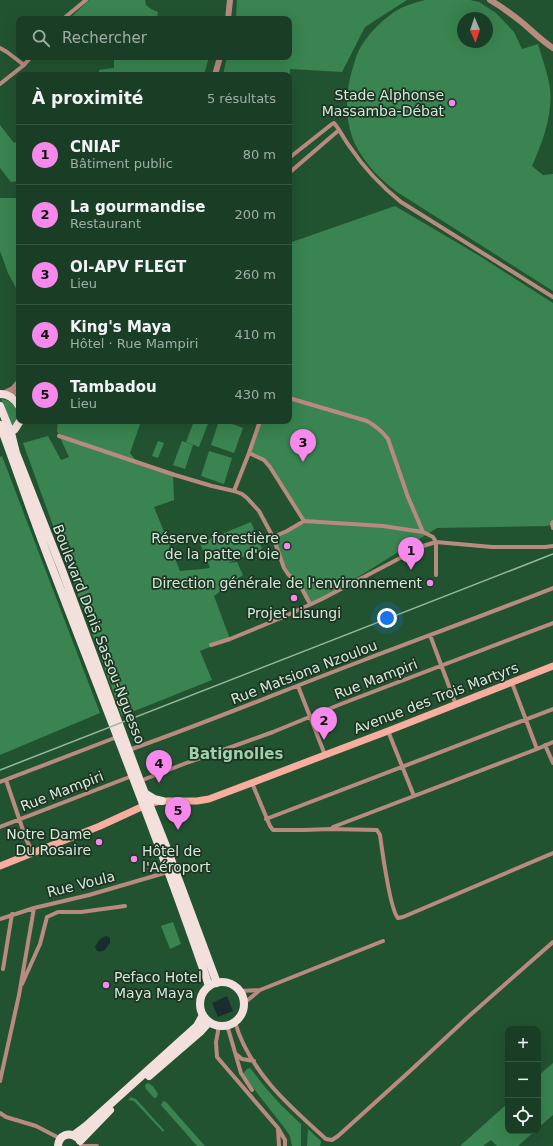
<!DOCTYPE html>
<html lang="fr">
<head>
<meta charset="utf-8">
<style>
	body { margin:0; font-family:"DejaVu Sans",sans-serif; background:#274932; color:#f1f3f6 }
	.controls { position:absolute; right:12px; bottom:12px; display:grid; overflow:hidden; border-radius:8px; box-shadow:0 4px 16px #0002 }
	.controls button { width:36px; height:36px; display:grid; place-items:center; padding:0; border:0; border-bottom:1px solid #385742; background:#1a3e25; color:#f1f3f6; font:20px sans-serif }
	.compass { position:absolute; left:457px; top:12px; width:36px; height:36px; border-radius:50%; background:#1a3e25; box-shadow:0 4px 16px #0002; rotate:178deg }
	.you { position:absolute; left:387px; top:618px; width:14px; height:14px; margin:-10px; border:3px solid #fff; border-radius:50%; background:#1a73e8; box-shadow:0 0 0 6px #1a73e833 }
	.badge { display:grid; place-items:center; width:26px; height:26px; border-radius:50%; background:#f788ec; color:#111; font-size:13px; font-weight:700 }
	.pin { position:absolute; translate:-50% -33px; filter:drop-shadow(0 1px 2px #0008) }
	.pin::after { content:''; position:absolute; top:21px; width:14px; height:12px; background:inherit; clip-path:polygon(0 0,100% 0,50% 100%) }
	.list { margin:0; padding:0; list-style:none }
	h2 { display:flex; justify-content:space-between; align-items:center; height:52px; margin:0; padding:0 16px; font-size:17px }
	h2 small { font-size:13px; font-weight:400; color:#9faea7 }
	.list li { display:grid; grid-template-columns:26px 1fr auto; gap:12px; align-items:center; box-sizing:border-box; height:60px; padding:0 16px; border-top:1px solid #385742 }
	.list b { display:block; font-size:15px; white-space:nowrap }
	.list p { margin:0; font-size:13px; white-space:nowrap; color:#9faea7 }
	.list em { font-size:13px; font-style:normal; color:#9faea7 }
	.icon { flex:none; width:22px; height:22px; fill:none; stroke:currentColor; stroke-width:2; stroke-linecap:round; stroke-linejoin:round }
	.map { position:relative; flex:none; width:553px; height:1146px; overflow:hidden }
	.search { position:absolute; background:#1a3e25; box-shadow:0 4px 16px #0002; left:16px; top:16px; width:276px; height:44px; display:flex; align-items:center; gap:10px; box-sizing:border-box; padding:0 14px; border-radius:8px; color:#9faea7; font-size:15px }
	.panel { position:absolute; background:#1a3e25; box-shadow:0 4px 16px #0002; left:16px; top:72px; width:276px; height:352px; border-radius:8px }
	.map>svg:first-child { display:block }
	.green { fill:#398450; fill-rule:evenodd }
	.water { fill:#192d31 }
	.lines { fill:none; stroke-linecap:round; stroke-linejoin:round }
	.minor { stroke:#b98a80; stroke-width:4 }
	.tertiary { stroke:#b98a80; stroke-width:6 }
	.secondary { stroke:#f8ad9f; stroke-width:7 }
	.primary { stroke:#f3e0dc; stroke-width:8 }
	.rail { stroke:#97b9a0; stroke-width:1.5 }
	.poi-dot { fill:#f788ec; stroke:#1e3323; stroke-width:1.5 }
	.labels { text-anchor:middle; stroke-width:3.5; stroke-linejoin:round; paint-order:stroke }
	.poi-label { font-size:14px; fill:#d2ecd7; stroke:#1e3323; text-anchor:end }
	.street-label { font-size:14px; fill:#d2ecd7; stroke:#1e3323 }
	.neighbourhood-label { font-size:15px; font-weight:bold; fill:#9dd1a8; stroke:#1e3323 }
</style>
</head>
<body>
<div class="map">
<svg width="553" height="1146" viewBox="0 0 553 1146">
	<rect width="100%" height="100%" fill="#225331"/>
	<path class="green" d="M89,0H145L146,5L151,9L158,12L157,19H69Z
		M237,0H407L365,27L342,72L290,69L289,97V75H223L227,57H289V19H236Z
		M425,0H470L479,2L496,13L514,32L522,49L538,44C542,59 548,73 550,89C553,114 542,144 532,166L543,175L553,174V291L397,192C380,179 365,164 355,144C344,119 345,90 354,64C355,60 357,54 359,50C367,35 380,22 394,12C403,6 414,3 425,0ZM463,18H487V42H463Z
		M114,57H209L204,75H99V70L114,68Z
		M0,125L14,143L19,140V181L11,182L0,168Z
		M0,198H19V291L17,290L8,273L0,251Z
		M395,206L478,255L553,303V522L548,526L437,528L321,600L310,604L304,593L289,575L273,537L304,521L264,460L249,453L260,421H289V243Z
		M1,399C18,401 21,416 12,428Z
		M58,421H141L130,453L137,462L173,473L174,500L154,507L180,571L202,569L210,568L200,543L251,522L262,549L228,563L237,562L243,575L214,596L230,639L200,651L212,680L122,716L23,443L48,436L61,460L69,457L57,431Z
		M194,421H209L199,447L186,442Z
		M219,421H224L243,428L234,453L211,445Z
		M158,441L164,443L158,458L152,456Z
		M182,441L193,445L185,469L173,465Z
		M209,451L232,458L224,484L201,476Z
		M2,456L100,713L0,755V457Z
		M173,922L181,944L170,949L161,926Z
		M553,1063V1115L538,1128V1076Z
		M250,1068L265,1087L281,1105L301,1124V1146H292L290,1136L286,1130L247,1080L243,1074L247,1069Z
		M148,1083L153,1086L158,1094L156,1098H154L146,1089L145,1085Z
		M131,1097L136,1099L164,1130L163,1132L134,1101L128,1100Z
		M163,1101L166,1102L205,1146H197L161,1105Z
		M508,1103V1131H535L518,1146H497L491,1140L483,1146H460Z
		M308,1129L321,1141V1143L320,1146H307Z"/>
	<path class="water" d="M107,936L110,938V943C105,949 105,953 97,951L95,947C98,941 101,937 107,936Z
		M227,996L233,1011L218,1017L212,1003Z"/>
	<g class="lines">
		<path class="minor" d="M63,19L86,0
			M0,48L7,52L24,65
			M0,84L24,65L31,57
			M289,158L332,124L334,123C340,130 344,139 350,147C364,168 381,186 401,202L553,297
			M289,173L339,130
			M10,396L19,391
			M289,398L367,421C376,426 382,431 388,439L408,497L423,532
			M59,436L175,475L212,486L234,491L242,494L247,498L259,511L273,537L284,568L288,574L301,587L310,604
			M249,453L260,421
			M234,491L249,453L264,460L270,467L304,521
			M553,522L552,524L553,528
			M273,537L287,531L304,521L383,526L423,532L433,537L436,542V575
			M430,635L456,705
			M211,645L230,639L281,618L322,599L423,546L436,542L492,547H545L553,546
			M512,683L537,749
			M298,686L325,755
			M388,731L414,796
			M545,745L553,763
			M129,750C208,722 285,690 364,660C427,636 490,613 553,588
			M6,780L26,839L33,853
			M140,781L189,762L273,732L341,704L553,623
			M0,782L117,737
			M252,783L270,826L273,830H304L330,829L377,830L380,835C382,849 390,910 398,918L403,917L553,853
			M266,819L553,709
			M0,827L132,776
			M333,827L537,749L553,742
			M0,919L34,908L89,895L168,872
			M3,969L12,914
			M22,984L40,944L47,917L58,912H81L125,906
			M239,991L260,990
			M243,1004L260,990L383,941
			M235,1022C249,1071 289,1106 326,1139L332,1140L338,1136L410,1071L468,1017L553,942
			M227,1025L241,1073L252,1090
			M219,1026L216,1042L217,1057L278,1128L285,1140V1146
			M236,1054L242,1059L254,1061
			M0,1081L19,995L34,908
			M0,1113L6,1117L36,1126L61,1139
			M278,1129L279,1146
			M81,1146H97"/>
		<path class="tertiary" d="M490,0C502,7 513,15 524,24C533,32 542,41 553,48
			M228,19L230,0
			M215,75L220,57
			M3,394L13,389L19,382"/>
		<path class="secondary" d="M0,866L100,826L150,803L162,801H197L209,799L388,731L553,666"/>
		<path class="primary" d="M0,394C8,394 15,399 19,406
			M0,406L11,433L16,453L62,570L140,781L166,846L217,983
			M0,425C17,470 32,516 50,562C104,703 160,843 209,986
			M7,435L15,429L20,421
			M146,794L154,799L162,801
			M200 1004a22 22 0 1 1 44 0a22 22 0 1 1-44 0Z
			M149,1076L200,1032L209,1022
			M74,1135L86,1126L197,1026L203,1015
			M80,1141L110,1110
			M58,1146C59,1135 69,1131 78,1138"/>
		<path class="rail" d="M0,770L553,554"/>
	</g>
	<g class="poi-dot">
		<circle cx="452" cy="103" r="4"/>
		<circle cx="287" cy="546" r="4"/>
		<circle cx="430" cy="583" r="4"/>
		<circle cx="294" cy="598" r="4"/>
		<circle cx="99" cy="842" r="4"/>
		<circle cx="134" cy="859" r="4"/>
		<circle cx="106" cy="985" r="4"/>
	</g>
	<g class="labels">
		<g class="poi-label">
			<text x="444" y="100">Stade Alphonse<tspan x="444" dy="16">Massamba-Débat</tspan></text>
			<text x="279" y="543">Réserve forestière<tspan x="279" dy="16">de la patte d'oie</tspan></text>
			<text x="422" y="588">Direction générale de l'environnement</text>
			<text x="294" y="618" text-anchor="middle">Projet Lisungi</text>
			<text x="91" y="839">Notre Dame<tspan x="91" dy="16">Du Rosaire</tspan></text>
			<text x="142" y="856" text-anchor="start">Hôtel de<tspan x="142" dy="16">l'Aéroport</tspan></text>
			<text x="114" y="982" text-anchor="start">Pefaco Hotel<tspan x="114" dy="16">Maya Maya</tspan></text>
		</g>
		<g class="street-label">
			<text transform="translate(99 634) rotate(69)" y="5">Boulevard Denis Sassou-Nguesso</text>
			<text transform="translate(304 672) rotate(-21)" y="5">Rue Matsiona Nzoulou</text>
			<text transform="translate(376 679) rotate(-21)" y="5">Rue Mampiri</text>
			<text transform="translate(436 698) rotate(-21)" y="5">Avenue des Trois Martyrs</text>
			<text transform="translate(62 791) rotate(-21)" y="5">Rue Mampiri</text>
			<text transform="translate(81 884) rotate(-14)" y="5">Rue Voula</text>
		</g>
		<g class="neighbourhood-label">
			<text x="236" y="759">Batignolles</text>
		</g>
	</g>
</svg>
<div class="controls">
<button>+</button>
<button>−</button>
<button><svg class="icon" aria-label="locate" viewBox="0 0 24 24"><circle cx="12" cy="12" r="6"/><path d="M12 2v4M12 18v4M2 12h4M18 12h4"/></svg></button>
</div>
<svg class="compass" viewBox="-18 -18 36 36"><path d="M0-13l5 13h-10z" fill="#e53935"/><path d="M0 13l5-13h-10z" fill="#9faea7"/></svg>
<div class="you"></div>
<div class="pin badge" style="left:411px;top:570px">1</div>
<div class="pin badge" style="left:324px;top:740px">2</div>
<div class="pin badge" style="left:303px;top:462px">3</div>
<div class="pin badge" style="left:159px;top:783px">4</div>
<div class="pin badge" style="left:178px;top:830px">5</div>
<div class="search"><svg class="icon" aria-label="search" viewBox="0 0 24 24"><circle cx="10" cy="10" r="6"/><path d="M15 15l6 6"/></svg>Rechercher</div>
<section class="panel">
<h2>À proximité<small>5 résultats</small></h2>
<ul class="list">
<li><span class="badge">1</span><div><b>CNIAF</b><p>Bâtiment public</p></div><em>80 m</em></li>
<li><span class="badge">2</span><div><b>La gourmandise</b><p>Restaurant</p></div><em>200 m</em></li>
<li><span class="badge">3</span><div><b>OI-APV FLEGT</b><p>Lieu</p></div><em>260 m</em></li>
<li><span class="badge">4</span><div><b>King's Maya</b><p>Hôtel · Rue Mampiri</p></div><em>410 m</em></li>
<li><span class="badge">5</span><div><b>Tambadou</b><p>Lieu</p></div><em>430 m</em></li>
</ul>
</section>
</div>
</body>
</html>
